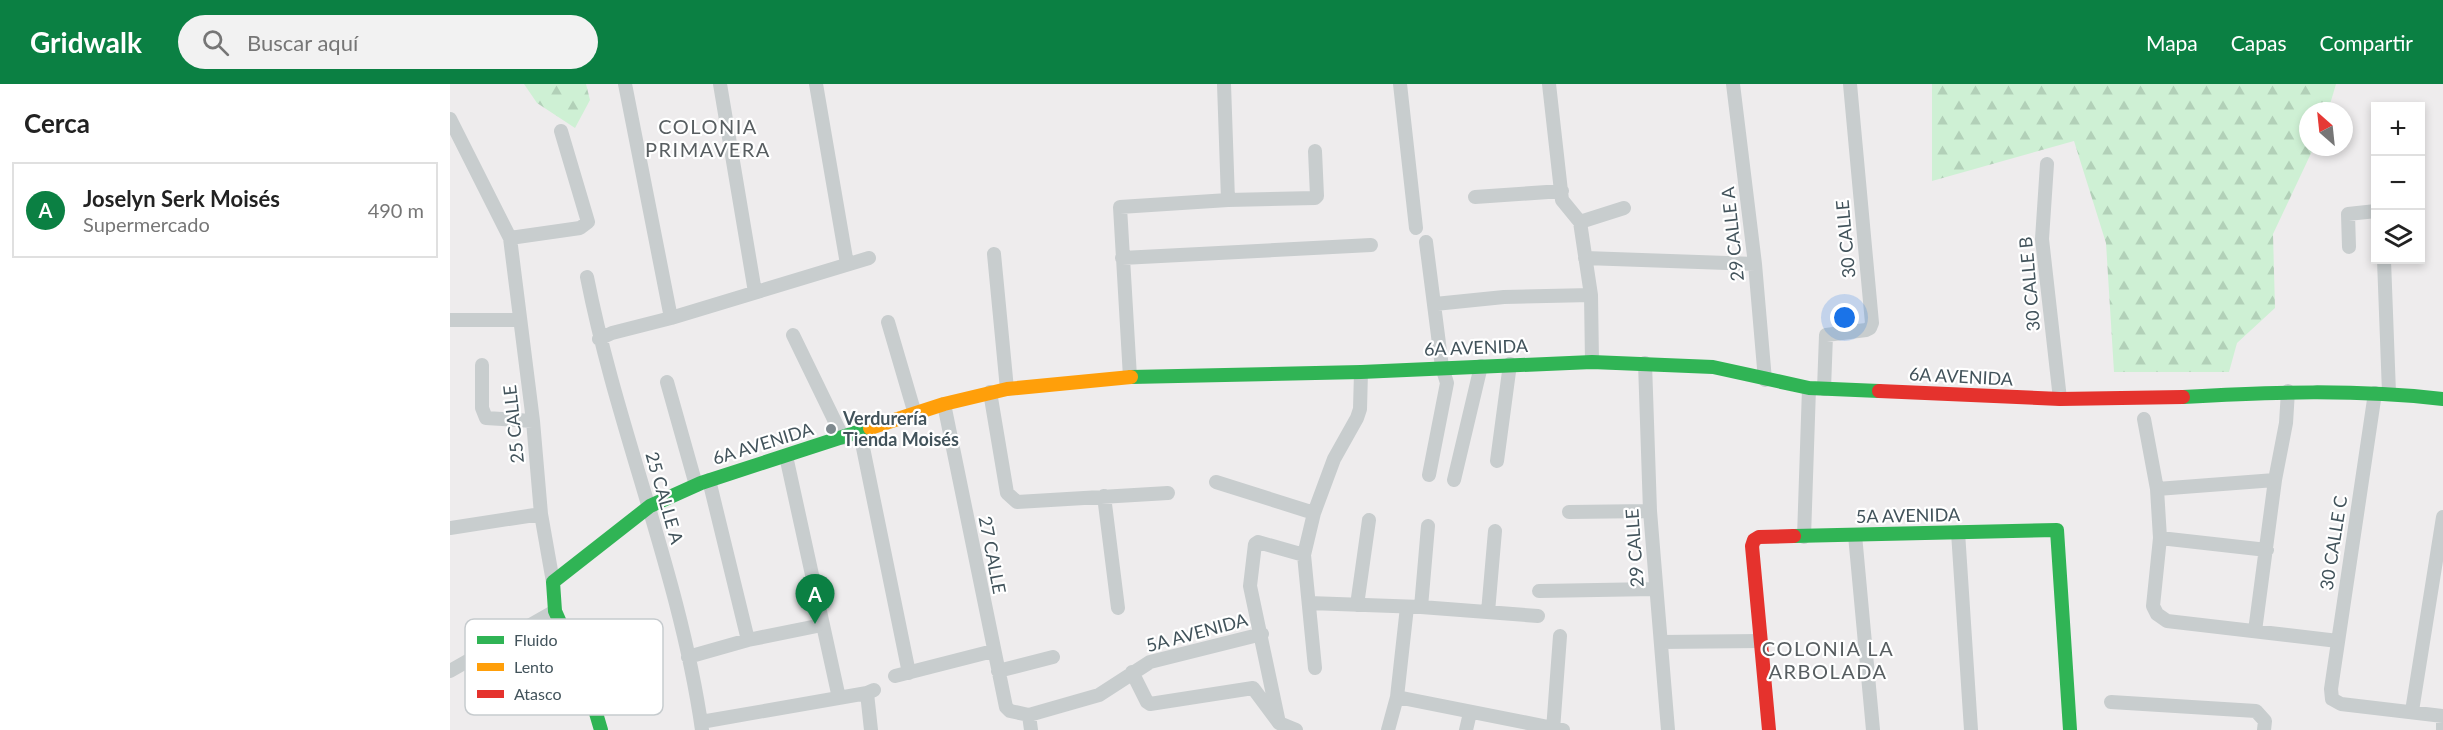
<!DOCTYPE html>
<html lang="es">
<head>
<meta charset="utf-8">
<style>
	body { margin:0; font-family:Lato,sans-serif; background:#f2f2f2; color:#222 }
	.controls { position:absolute; right:18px; top:18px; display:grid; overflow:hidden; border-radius:0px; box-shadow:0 3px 9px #0003 }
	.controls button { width:54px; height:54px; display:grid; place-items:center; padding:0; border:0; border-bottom:2px solid #e0e0e0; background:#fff; color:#222; font:30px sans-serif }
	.compass { position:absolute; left:1849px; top:18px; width:54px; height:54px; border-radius:50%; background:#fff; box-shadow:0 3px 9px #0003; rotate:333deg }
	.you { position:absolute; left:1395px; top:234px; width:21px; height:21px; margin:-15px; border:4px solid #fff; border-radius:50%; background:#1a73e8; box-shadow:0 0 0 9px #1a73e833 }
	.badge { display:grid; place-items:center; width:39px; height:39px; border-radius:50%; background:#0b8043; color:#fff; font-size:20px; font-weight:700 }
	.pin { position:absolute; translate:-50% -50px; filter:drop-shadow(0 2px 3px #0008) }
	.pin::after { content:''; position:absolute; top:32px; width:21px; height:18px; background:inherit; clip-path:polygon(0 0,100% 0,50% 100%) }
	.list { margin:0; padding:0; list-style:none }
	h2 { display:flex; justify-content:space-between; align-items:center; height:78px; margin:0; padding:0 24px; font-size:26px }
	h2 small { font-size:20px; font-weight:400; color:#767676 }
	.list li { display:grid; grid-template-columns:39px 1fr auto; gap:18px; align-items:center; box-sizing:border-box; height:96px; margin:0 12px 12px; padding:0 12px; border:2px solid #e0e0e0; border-radius:0px }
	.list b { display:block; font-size:22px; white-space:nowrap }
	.list p { margin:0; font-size:20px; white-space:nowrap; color:#767676 }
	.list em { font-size:20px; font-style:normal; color:#767676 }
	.icon { flex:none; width:33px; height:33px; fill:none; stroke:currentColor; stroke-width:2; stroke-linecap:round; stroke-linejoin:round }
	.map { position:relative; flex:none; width:1993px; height:646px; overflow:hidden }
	header { display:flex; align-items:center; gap:36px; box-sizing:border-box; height:84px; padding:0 30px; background:#0b8043; color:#fff }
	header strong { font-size:28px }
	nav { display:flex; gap:33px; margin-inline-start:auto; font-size:21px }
	.search { width:420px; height:54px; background:#f2f2f2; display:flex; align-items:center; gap:15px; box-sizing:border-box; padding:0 21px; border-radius:33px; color:#767676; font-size:22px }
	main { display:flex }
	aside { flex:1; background:#fff }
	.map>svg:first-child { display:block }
	.forest { fill:url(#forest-firs) }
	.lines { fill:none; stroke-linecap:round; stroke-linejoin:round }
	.street { stroke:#c8cdce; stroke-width:14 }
	.fast { stroke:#30b455; stroke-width:14 }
	.slow { stroke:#ff9f0a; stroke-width:14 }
	.jam { stroke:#e5322d; stroke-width:14 }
	.poi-dot { fill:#7e898e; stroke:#fff; stroke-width:2 }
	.labels { text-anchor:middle; stroke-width:4.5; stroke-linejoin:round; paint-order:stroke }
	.street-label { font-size:18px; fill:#42535b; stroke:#fff }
	.poi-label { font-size:18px; font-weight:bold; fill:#42535b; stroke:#fff; text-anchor:start }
	.neighbourhood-label { font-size:20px; letter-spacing:1.5px; fill:#585e61; stroke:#fff }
	.key { fill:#fff; stroke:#c6cbce; stroke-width:1.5 }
	.key-label { font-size:16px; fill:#42535b }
</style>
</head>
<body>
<header>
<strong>Gridwalk</strong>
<div class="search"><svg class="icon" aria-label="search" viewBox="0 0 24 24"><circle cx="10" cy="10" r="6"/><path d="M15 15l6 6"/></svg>Buscar aquí</div>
<nav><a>Mapa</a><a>Capas</a><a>Compartir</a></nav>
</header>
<main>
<aside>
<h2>Cerca<small></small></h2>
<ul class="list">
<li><span class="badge">A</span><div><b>Joselyn Serk Moisés</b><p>Supermercado</p></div><em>490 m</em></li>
</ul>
</aside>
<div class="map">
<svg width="1993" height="646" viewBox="0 0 1993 646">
	<defs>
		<pattern id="forest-firs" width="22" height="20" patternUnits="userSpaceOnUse" patternTransform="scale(1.5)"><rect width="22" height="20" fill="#cef0d4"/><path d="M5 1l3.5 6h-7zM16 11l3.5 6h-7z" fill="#b2d0b8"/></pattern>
	</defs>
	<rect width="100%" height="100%" fill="#eeeced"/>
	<path class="forest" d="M74,0H136L140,16L125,44L87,19Z
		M1482,0H1886L1878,27H1858V63H1864L1823,150L1825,224L1787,259L1779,288H1664L1656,159L1624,57L1482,97Z"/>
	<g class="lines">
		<path class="street" d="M175,0L221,234
			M270,0L305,208
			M366,0L397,180
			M774,0L778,116
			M950,0L966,144
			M1099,0L1112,116L1130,138L1141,211L1142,278
			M1283,0L1305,180L1315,296
			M0,35L60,154L83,337L91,430L103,498
			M1597,80L1592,155L1610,315
			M1025,113L1112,107
			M1130,138L1174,124
			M60,154L130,144L138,138L111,47
			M976,158L992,283L997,299L979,391
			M1899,163L1898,130L1926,127
			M544,170L557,305
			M672,174L921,161
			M1135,174L1305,180
			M1934,176L1939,309
			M137,193C167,346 230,491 252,646
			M985,220L1054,213L1141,211
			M0,236H69
			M438,238L465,330
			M343,251L393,354
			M149,255L162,249L221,234L419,174
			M1195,279L1200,427L1218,646
			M32,281V324L36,334L83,337
			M680,293L670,123L778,116L865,114L867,112L865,67
			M217,298L246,401
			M1374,305L1376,251L1416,246L1420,244L1422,239L1400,0
			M540,308L557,409L567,418L718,409
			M1925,309L1881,605L1882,615L1891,620L1993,632
			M494,320L556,623L560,627L579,631L649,611L700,578L812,550
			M1694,335L1707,405L1710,454L1703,522L1707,530L1717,537L1888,557
			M410,349L459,589
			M336,372L389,614
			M1047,377L1060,280
			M259,396L298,556
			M1004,396L1031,282
			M766,398L864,429
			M1707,405L1825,396
			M654,412L668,524
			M1119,428L1200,427
			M0,444L91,430
			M1508,448L1521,646
			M1405,451L1423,646
			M1354,453L1359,304
			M1710,454L1817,466
			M1089,507L1205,505
			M859,519L971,523L1088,532
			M907,521L919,436
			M971,523L978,442
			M1038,528L1045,447
			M1805,547L1825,396L1836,339L1838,307
			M1211,558L1310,557
			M238,573L298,556L372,541
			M865,584L854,471L864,429L884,375L907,334L910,325L911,288
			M0,587L105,527
			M548,587L603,573
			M682,588L697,618L700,620L803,604L829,639L846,646
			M445,592L543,567
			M947,613L1113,646
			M1661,618L1806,627L1815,637L1814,646
			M1962,627L1993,433
			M579,631L581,646
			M251,638L417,609
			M829,639L800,502L805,460L808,458L854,471
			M421,646L417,609L424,606
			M938,646L947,613L957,523
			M1016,646L1020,629
			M1103,646L1110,552
			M1993,646V639"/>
		<path class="fast" d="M681,293L911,288L1142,278L1263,283L1359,304L1429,307
			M1733,313C1820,308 1906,305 1993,315
			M1344,452L1607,446L1620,646
			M151,646L138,602L105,527L103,498L200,422L251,399L420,344"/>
		<path class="slow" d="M420,344L494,320L557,305L681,293"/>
		<path class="jam" d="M1429,307L1610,315L1733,313
			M1319,646L1302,462L1304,456L1309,453L1344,452"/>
	</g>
	<circle class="poi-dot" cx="381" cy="345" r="6"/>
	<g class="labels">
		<g class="street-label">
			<text transform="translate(1283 150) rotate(-96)" y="6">29 CALLE A</text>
			<text transform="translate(1396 155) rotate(-95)" y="6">30 CALLE</text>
			<text transform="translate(1580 200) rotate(-95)" y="6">30 CALLE B</text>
			<text transform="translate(1026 264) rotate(-2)" y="6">6A AVENIDA</text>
			<text transform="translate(1511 293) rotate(3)" y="6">6A AVENIDA</text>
			<text transform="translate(64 340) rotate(-96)" y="6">25 CALLE</text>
			<text transform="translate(313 360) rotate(-17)" y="6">6A AVENIDA</text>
			<text transform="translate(214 414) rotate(74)" y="6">25 CALLE A</text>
			<text transform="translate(1458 432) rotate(-1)" y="6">5A AVENIDA</text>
			<text transform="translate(1884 459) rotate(-81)" y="6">30 CALLE C</text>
			<text transform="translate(1185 464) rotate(-94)" y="6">29 CALLE</text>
			<text transform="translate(542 471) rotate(79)" y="6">27 CALLE</text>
			<text transform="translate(747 549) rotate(-15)" y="6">5A AVENIDA</text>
		</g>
		<g class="poi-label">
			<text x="393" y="341">Verdurería<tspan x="393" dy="21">Tienda Moisés</tspan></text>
		</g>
		<g class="neighbourhood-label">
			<text x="258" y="50">COLONIA<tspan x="258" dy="23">PRIMAVERA</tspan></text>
			<text x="1378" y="572">COLONIA LA<tspan x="1378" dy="23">ARBOLADA</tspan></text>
		</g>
	</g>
	<rect x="15" y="535" width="198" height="96" rx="9" class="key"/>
	<rect x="27" y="552" width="27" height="8" fill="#30b455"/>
	<rect x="27" y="579" width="27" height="8" fill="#ff9f0a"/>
	<rect x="27" y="606" width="27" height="8" fill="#e5322d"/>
	<g class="key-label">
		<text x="64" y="562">Fluido</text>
		<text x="64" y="589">Lento</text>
		<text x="64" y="616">Atasco</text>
	</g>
</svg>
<div class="controls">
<button>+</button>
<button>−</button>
<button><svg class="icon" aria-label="layers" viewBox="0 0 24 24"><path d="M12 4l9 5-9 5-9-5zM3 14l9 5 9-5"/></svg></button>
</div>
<svg class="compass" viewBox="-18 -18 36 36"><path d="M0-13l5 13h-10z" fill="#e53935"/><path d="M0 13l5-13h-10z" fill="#767676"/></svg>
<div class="you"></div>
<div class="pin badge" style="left:365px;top:540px">A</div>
</div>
</main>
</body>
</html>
